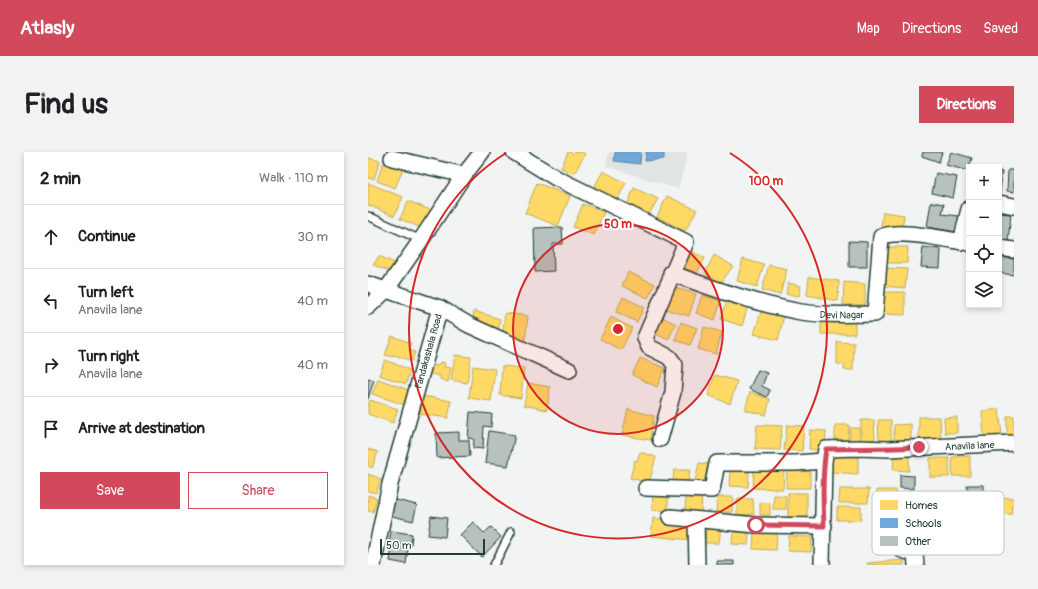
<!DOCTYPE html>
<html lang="en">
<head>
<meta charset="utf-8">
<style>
	body { margin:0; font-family:Pangolin,sans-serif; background:#f2f2f2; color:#202124 }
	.controls { position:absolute; right:12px; top:12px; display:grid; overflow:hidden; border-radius:0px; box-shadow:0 2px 6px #0003 }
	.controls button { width:36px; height:36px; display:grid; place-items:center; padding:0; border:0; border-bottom:1px solid #e0e0e0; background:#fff; color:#202124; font:20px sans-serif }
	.scale { position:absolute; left:12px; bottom:10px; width:105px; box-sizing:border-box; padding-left:4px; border:2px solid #1f3d34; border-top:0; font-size:11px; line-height:14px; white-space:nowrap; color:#1f3d34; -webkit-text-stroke:3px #fff; paint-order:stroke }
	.stop { position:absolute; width:12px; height:12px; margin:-9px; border:3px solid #d1495b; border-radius:50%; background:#fff }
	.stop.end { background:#d1495b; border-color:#fff; box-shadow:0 1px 4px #0008 }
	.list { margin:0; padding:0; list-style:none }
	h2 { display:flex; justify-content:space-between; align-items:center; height:52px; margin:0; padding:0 16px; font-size:17px }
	h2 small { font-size:13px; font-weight:400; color:#757577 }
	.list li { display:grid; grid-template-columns:26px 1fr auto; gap:12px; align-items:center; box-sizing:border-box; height:64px; padding:0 16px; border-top:1px solid #e0e0e0 }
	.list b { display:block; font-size:15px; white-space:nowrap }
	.list p { margin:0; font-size:13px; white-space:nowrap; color:#757577 }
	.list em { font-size:13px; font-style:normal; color:#757577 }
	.actions { display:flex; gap:8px; padding:12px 16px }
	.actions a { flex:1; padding:9px 0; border:1px solid #d1495b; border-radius:0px; text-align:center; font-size:14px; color:#d1495b }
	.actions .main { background:#d1495b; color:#fff }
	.icon { flex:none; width:22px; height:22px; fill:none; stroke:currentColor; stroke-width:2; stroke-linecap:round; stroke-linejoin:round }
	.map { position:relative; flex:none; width:646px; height:413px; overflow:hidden; border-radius:0px }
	header { display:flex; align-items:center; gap:24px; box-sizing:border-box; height:56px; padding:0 20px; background:#d1495b; color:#fff }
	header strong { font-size:19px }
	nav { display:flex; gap:22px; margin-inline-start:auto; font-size:14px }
	.intro { display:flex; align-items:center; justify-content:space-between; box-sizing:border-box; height:96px; padding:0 24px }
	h1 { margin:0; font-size:28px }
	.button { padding:10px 18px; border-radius:0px; background:#d1495b; color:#fff; font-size:14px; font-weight:700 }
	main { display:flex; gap:24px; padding:0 24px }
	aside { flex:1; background:#fff; border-radius:0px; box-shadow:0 2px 6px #0003 }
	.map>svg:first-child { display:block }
	.built { fill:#e0e4e3 }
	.homes { fill:#ffd966; stroke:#bcaa57 }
	.schools { fill:#6fa8dc; stroke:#5788aa }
	.building { fill:#b7c1bd; stroke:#1f3d34 }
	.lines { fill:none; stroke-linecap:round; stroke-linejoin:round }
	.lane-casing { stroke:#1f3d34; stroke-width:10 }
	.street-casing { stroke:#1f3d34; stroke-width:18 }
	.lane { stroke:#fff; stroke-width:7 }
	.street { stroke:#fff; stroke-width:15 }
	.route { stroke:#d1495b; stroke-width:5 }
	.ring { fill:none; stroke:#d62828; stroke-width:2 }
	.labels { text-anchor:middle; stroke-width:4; stroke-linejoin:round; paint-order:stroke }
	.street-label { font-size:10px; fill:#1f3d34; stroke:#fff }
	.key { fill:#fff; stroke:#bcc5c2; stroke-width:1 }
	.key-label { font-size:11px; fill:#1f3d34 }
	.centre { fill:#d62828; stroke:#fff; stroke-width:2 }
	.ring-label { font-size:12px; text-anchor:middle; font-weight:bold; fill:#d62828; stroke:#fff; stroke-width:4; stroke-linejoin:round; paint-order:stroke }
</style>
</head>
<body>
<header>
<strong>Atlasly</strong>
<nav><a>Map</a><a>Directions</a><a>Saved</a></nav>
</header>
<div class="intro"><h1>Find us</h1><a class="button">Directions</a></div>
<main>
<aside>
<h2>2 min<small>Walk · 110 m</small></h2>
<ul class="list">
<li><svg class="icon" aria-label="ahead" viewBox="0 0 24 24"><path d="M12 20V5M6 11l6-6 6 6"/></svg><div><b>Continue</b></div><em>30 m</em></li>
<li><svg class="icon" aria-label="left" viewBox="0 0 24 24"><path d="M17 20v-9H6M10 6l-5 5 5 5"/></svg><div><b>Turn left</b><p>Anavila lane</p></div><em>40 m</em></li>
<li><svg class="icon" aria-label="right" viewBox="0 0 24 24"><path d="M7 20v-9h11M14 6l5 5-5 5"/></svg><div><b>Turn right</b><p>Anavila lane</p></div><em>40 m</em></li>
<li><svg class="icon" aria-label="arrive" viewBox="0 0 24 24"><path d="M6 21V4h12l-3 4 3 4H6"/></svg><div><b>Arrive at destination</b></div></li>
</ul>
<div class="actions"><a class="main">Save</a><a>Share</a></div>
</aside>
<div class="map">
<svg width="646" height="413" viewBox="0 0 646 413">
	<rect width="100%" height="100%" fill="#f2f3f3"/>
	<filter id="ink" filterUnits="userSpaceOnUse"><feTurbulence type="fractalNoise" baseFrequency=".025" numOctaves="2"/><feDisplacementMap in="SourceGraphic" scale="8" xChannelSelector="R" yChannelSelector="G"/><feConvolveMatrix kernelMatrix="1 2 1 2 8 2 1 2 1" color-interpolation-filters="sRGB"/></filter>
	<g filter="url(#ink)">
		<path class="built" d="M241,0H320L310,37L238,14Z"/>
		<path class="homes" d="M200,0H203L205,2L207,0H215L217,2L206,22L193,16Z
			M0,6L12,9L6,27L0,26Z
			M15,11L35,17L27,36L9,29Z
			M235,19L258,31L249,48L226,35Z
			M0,31L35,45L26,64L0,53Z
			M169,31L202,44L190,74L157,61Z
			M266,36L290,47L280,64L259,53Z
			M299,44L329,58L317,79L289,65Z
			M40,49L65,59L56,77L32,67Z
			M215,52L236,60L226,83L205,75Z
			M515,60L536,63L534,77L513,75Z
			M518,95H540L539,111H518Z
			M321,98L337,106L329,121L314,115Z
			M346,103L365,114L353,131L337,121Z
			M11,104L31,113L24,120L5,113Z
			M375,107L396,113L389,135L369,129Z
			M401,113L419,117L412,143L394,138Z
			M516,116L539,117L537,136L514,134Z
			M260,120L287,132L280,146L254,134Z
			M441,125L471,129L470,149L439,143Z
			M476,130L497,132V153H475Z
			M420,131L433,134L431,144L418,142Z
			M304,135L328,142L321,164L297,157Z
			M515,140H537V163L515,162Z
			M334,143L353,149L347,168L328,161Z
			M255,145L276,155L269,170L248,160Z
			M360,146L380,153L374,174L353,167Z
			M394,157L416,164L410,188L386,182Z
			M106,159L132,167L130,180L105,168Z
			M137,161L160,164L157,190L134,187Z
			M243,165L264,176L253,198L232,187Z
			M294,165L308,172L300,188L286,181Z
			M453,169H487V182H453Z
			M313,170L329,176L322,193L307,188Z
			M336,175L354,180L348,202L330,197Z
			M24,184L43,191L41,198L47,200L44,209L26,203L25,205L17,203Z
			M469,190L486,191L485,218H476V212H469Z
			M87,203L103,205L99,231L83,228Z
			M272,206L297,216L289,235L264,223Z
			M17,208L42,218L38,232L11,223Z
			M72,210L77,211L76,215L83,216L80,230L72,227V224L59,221L61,212L70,214Z
			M105,214L127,217L123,249L101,246Z
			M134,214L156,216L153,246L132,243Z
			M347,223L369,229L362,252L340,243Z
			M10,227L41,238L37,253L4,242Z
			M160,231L182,235L179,258L156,253Z
			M382,240L402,247L398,263L377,258Z
			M55,244L83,249L80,266L52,262Z
			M2,248L30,257L25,271L0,262V253Z
			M260,257L286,264L282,288L254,283Z
			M631,257L634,284H616L614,259Z
			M639,264H646V287H639Z
			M551,265H572L573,288L551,289Z
			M589,265V281H577L576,266Z
			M493,268H506L507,288H493Z
			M510,268H523V290H511Z
			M543,272V289L526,290V273Z
			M389,273L414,274L412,298L387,297Z
			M419,273L436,274L434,299L416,298Z
			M467,273H481L480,291H467Z
			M482,276H492L491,291L482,290Z
			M442,278L458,279L457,294H451L450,298L441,297Z
			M0,297L10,300L4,316L0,314Z
			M272,300L288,305L281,331L262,326L267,308L269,309Z
			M541,302V319L525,318L526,303Z
			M465,304L490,305V322L464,320Z
			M602,304V324H584V305Z
			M562,306H581V325H562Z
			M331,311L340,312L336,330L327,329Z
			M306,318H322L320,329L316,331L305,329Z
			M386,318L416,319L415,337L385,336Z
			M362,319L381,320L380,335L361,334Z
			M419,319H442V336H418Z
			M0,322L13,327L8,341L0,339Z
			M472,337H501L500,351H471Z
			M509,338H528V354H509Z
			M285,340L300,341V359L284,358Z
			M318,341H334L333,360L317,359Z
			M420,341H439V366L420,365Z
			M0,343L9,346L5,360L0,359Z
			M406,343L418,344V357H405Z
			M349,345H365L364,360H348Z
			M630,345L646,346V354H643L644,362H620V350H630Z
			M369,347H385L386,362L369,363Z
			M392,351H402V363H392Z
			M469,355H493V368H469Z
			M285,366L325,370L323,388L283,384Z
			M339,373L353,374L351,391H336Z
			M365,380L381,381L380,393L364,392Z
			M386,381L409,382L408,398L385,397Z
			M421,384L444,385L443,400L420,399Z
			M536,408V413H500L499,411Z"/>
		<path class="schools" d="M247,0H273L272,12L246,9Z
			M278,0H296V7L277,9Z"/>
		<path class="building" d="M555,0H574L571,10L554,4Z
			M583,0L604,6L600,19L578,13Z
			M640,18H646V40L639,39Z
			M631,19L634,20L632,42H631Z
			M568,21L589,25L585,46L564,41Z
			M563,50L576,52L574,62L591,64L588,80L559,75Z
			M631,61L643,62L640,89L631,88Z
			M194,75L195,92H185L186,119L167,120L166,76Z
			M481,89L499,90V115H481Z
			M555,95L573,97L572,116L553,115Z
			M631,105L646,107V123L631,121Z
			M390,218L399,221L394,234L402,238L399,245L381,237Z
			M0,226L6,228L0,247Z
			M102,260L124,262L123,275L116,274L115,297L105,296L106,287L100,286Z
			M121,279L147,283L140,314L117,311Z
			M91,280V288H101L102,304L69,306L68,281Z
			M532,323L546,324V337L532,336Z
			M599,333H615V351L600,352Z
			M24,347L49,353L45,369L20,363Z
			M63,364L79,366L77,385L60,383Z
			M105,370L116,381L123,375L133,385L114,405L92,383Z
			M23,379L44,382L43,394L21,391Z
			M24,394L40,396L38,412L22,409Z
			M349,409H366V413H349Z"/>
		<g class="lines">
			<defs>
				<path id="lane" d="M0,64L53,88
					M126,413L143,380"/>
				<g id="street">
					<path d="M146,0L188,26L318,90L277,186L281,195L301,205L307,213L305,240L292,287"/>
					<path d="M24,6L96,23"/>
					<path d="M631,51L646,54"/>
					<path d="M593,90L601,57"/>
					<path d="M631,96L646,98"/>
					<path id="s1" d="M303,121C345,137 389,152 433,160C457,164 482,162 507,162L513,85C530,76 581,88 601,91"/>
					<path d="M0,132L18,138L0,155"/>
					<path d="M72,156L101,173L201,218"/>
					<path d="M278,336L344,338L349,311H428L456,309"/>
					<path d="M302,365L388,373L456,374"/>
					<path d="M328,368L329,413"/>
					<path d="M534,386V398L547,402L548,413"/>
					<path id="s2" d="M5,413L22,332L72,156L18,138L53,88L96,23L114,0"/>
					<path id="s3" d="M454,413L456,309L458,297L490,296L520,297L646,291"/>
				</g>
			</defs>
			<use href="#lane" class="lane-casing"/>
			<use href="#street" class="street-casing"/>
			<use href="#lane" class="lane"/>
			<use href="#street" class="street"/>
		</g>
	</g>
	<g class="lines" filter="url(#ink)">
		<path class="route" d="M388,373L456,374C455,349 454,323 458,297C489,296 520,297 551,295"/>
	</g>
	<circle cx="250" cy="177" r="105" fill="#d62828" fill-opacity=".12"/>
	<g class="ring">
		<circle cx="250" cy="177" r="105"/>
		<path d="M362 1A209 209 0 1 1 138 1"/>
	</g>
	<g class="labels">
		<g class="street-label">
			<text dy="4" stroke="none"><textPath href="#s1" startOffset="177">Devi Nagar</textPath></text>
			<text dy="4" stroke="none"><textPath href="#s2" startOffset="221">Pandakashala Road</textPath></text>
			<text dy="4" stroke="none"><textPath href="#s3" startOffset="260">Anavila lane</textPath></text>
		</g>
	</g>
	<rect x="504" y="339" width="132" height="64" rx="6" class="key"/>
	<rect x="512" y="348" width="18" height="10" fill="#ffd966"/>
	<rect x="512" y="366" width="18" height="10" fill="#6fa8dc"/>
	<rect x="512" y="384" width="18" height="10" fill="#b7c1bd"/>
	<g class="key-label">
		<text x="537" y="357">Homes</text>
		<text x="537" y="375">Schools</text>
		<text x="537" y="393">Other</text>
	</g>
	<circle cx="250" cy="177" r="6" class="centre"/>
	<g class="ring-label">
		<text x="398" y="33">100 m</text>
		<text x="250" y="76">50 m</text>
	</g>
</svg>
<div class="controls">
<button>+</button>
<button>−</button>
<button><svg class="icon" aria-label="locate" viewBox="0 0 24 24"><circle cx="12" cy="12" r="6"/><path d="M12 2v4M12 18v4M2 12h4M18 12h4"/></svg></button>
<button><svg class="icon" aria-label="layers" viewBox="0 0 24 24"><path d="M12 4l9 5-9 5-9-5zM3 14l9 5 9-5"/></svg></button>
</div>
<div class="scale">50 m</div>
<div class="stop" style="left:388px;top:373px"></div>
<div class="stop end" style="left:551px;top:295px"></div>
</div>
</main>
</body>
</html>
